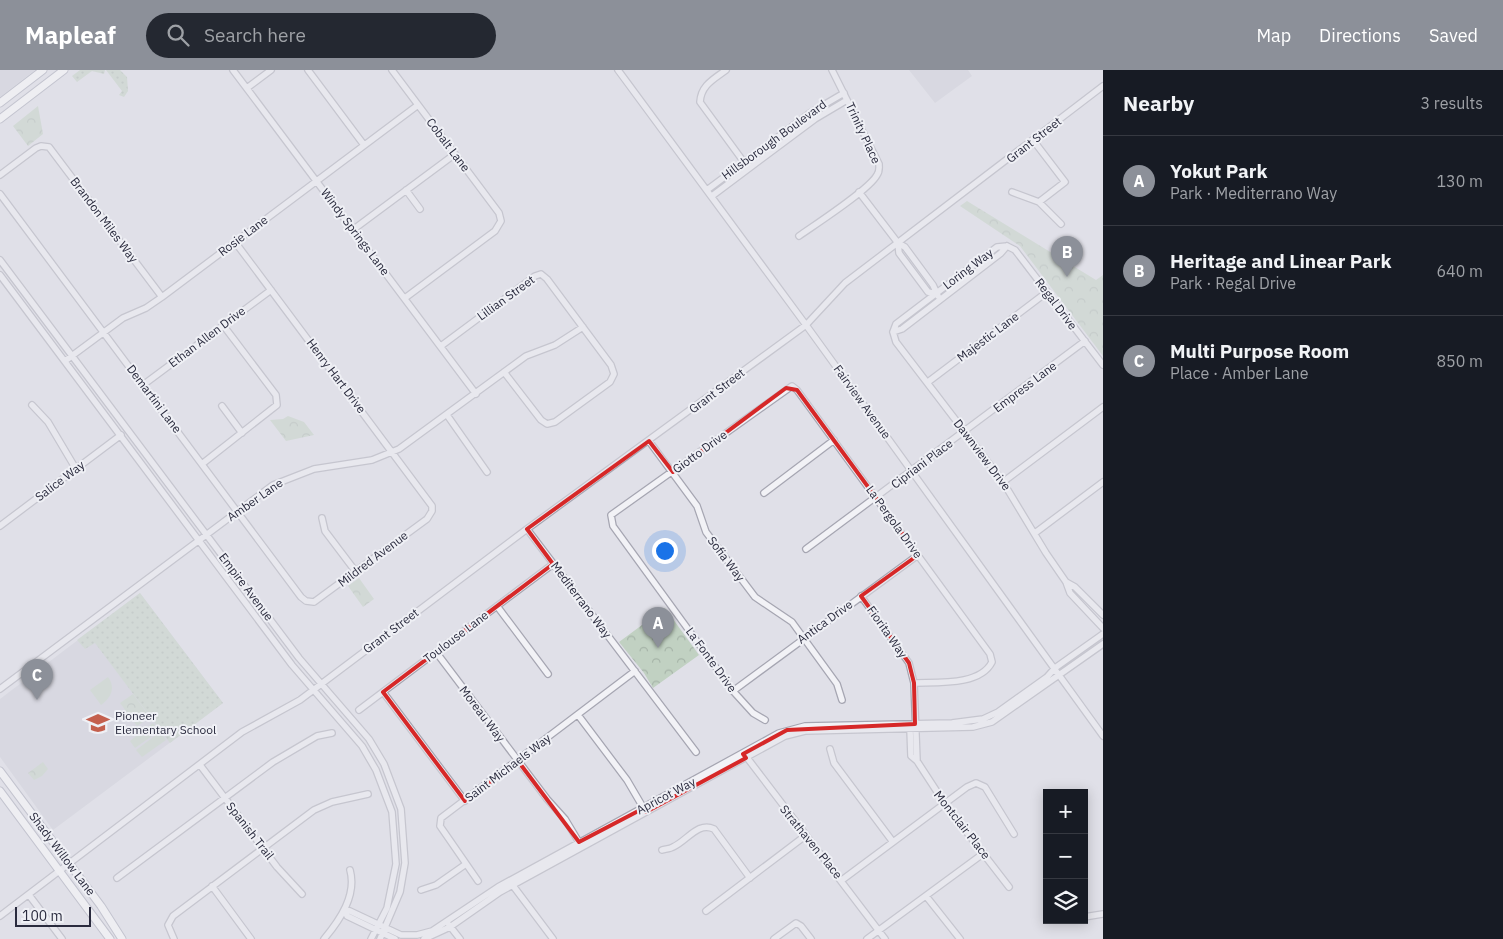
<!DOCTYPE html>
<html lang="en">
<head>
<meta charset="utf-8">
<style>
	body { margin:0; font-family:"IBM Plex Sans",sans-serif; background:#242831; color:#f1f3f6 }
	.controls { position:absolute; right:15px; bottom:15px; display:grid; overflow:hidden; border-radius:0px; box-shadow:0 2px 12px #0003 }
	.controls button { width:45px; height:45px; display:grid; place-items:center; padding:0; border:0; border-bottom:1px solid #363941; background:#171b24; color:#f1f3f6; font:25px sans-serif }
	.scale { position:absolute; left:15px; bottom:12px; width:76px; box-sizing:border-box; padding-left:5px; border:2px solid #2a2b3e; border-top:0; font-size:14px; line-height:18px; white-space:nowrap; color:#2a2b3e; -webkit-text-stroke:4px #eff0f5; paint-order:stroke }
	.you { position:absolute; left:664px; top:480px; width:18px; height:18px; margin:-12px; border:4px solid #fff; border-radius:50%; background:#1a73e8; box-shadow:0 0 0 8px #1a73e833 }
	.badge { display:grid; place-items:center; width:32px; height:32px; border-radius:50%; background:#8c9099; color:#fff; font-size:16px; font-weight:700 }
	.pin { position:absolute; translate:-50% -41px; filter:drop-shadow(0 1px 2px #0008) }
	.pin::after { content:''; position:absolute; top:26px; width:18px; height:15px; background:inherit; clip-path:polygon(0 0,100% 0,50% 100%) }
	.list { margin:0; padding:0; list-style:none }
	h2 { display:flex; justify-content:space-between; align-items:center; height:65px; margin:0; padding:0 20px; font-size:21px }
	h2 small { font-size:16px; font-weight:400; color:#9ea1a6 }
	.list li { display:grid; grid-template-columns:32px 1fr auto; gap:15px; align-items:center; box-sizing:border-box; height:90px; padding:0 20px; border-top:1px solid #363941 }
	.list b { display:block; font-size:19px; white-space:nowrap }
	.list p { margin:0; font-size:16px; white-space:nowrap; color:#9ea1a6 }
	.list em { font-size:16px; font-style:normal; color:#9ea1a6 }
	.icon { flex:none; width:28px; height:28px; fill:none; stroke:currentColor; stroke-width:2; stroke-linecap:round; stroke-linejoin:round }
	.map { position:relative; flex:none; width:1103px; height:869px; overflow:hidden }
	header { display:flex; align-items:center; gap:30px; box-sizing:border-box; height:70px; padding:0 25px; background:#8c9099; color:#fff }
	header strong { font-size:24px }
	nav { display:flex; gap:28px; margin-inline-start:auto; font-size:18px }
	.search { width:350px; height:45px; background:#242831; display:flex; align-items:center; gap:12px; box-sizing:border-box; padding:0 18px; border-radius:28px; color:#9ea1a6; font-size:19px }
	main { display:flex }
	aside { flex:1; background:#171b24 }
	.map>svg:first-child { display:block }
	.built { fill:#cecfd9 }
	.grass { fill:url(#grass-dots) }
	.forest { fill:url(#forest-crowns) }
	.pitch { fill:#c1d1c2 }
	.lines { fill:none; stroke-linecap:round; stroke-linejoin:round }
	.minor-casing { stroke:#a6a6b2; stroke-width:8 }
	.major-casing { stroke:#a0a2b2; stroke-width:9 }
	.minor { stroke:#f2f2f6; stroke-width:5.5 }
	.major { stroke:#fff; stroke-width:7 }
	.marked { fill:none; stroke:#d62828; stroke-width:4; stroke-linejoin:round }
	.labels { text-anchor:middle; stroke-width:4; stroke-linejoin:round; paint-order:stroke }
	.street-label { font-size:12px; fill:#2a2b3e; stroke:#eff0f5 }
	.poi-label { font-size:12px; fill:#2a2b3e; stroke:#eff0f5; text-anchor:start }
</style>
</head>
<body>
<header>
<strong>Mapleaf</strong>
<div class="search"><svg class="icon" aria-label="search" viewBox="0 0 24 24"><circle cx="10" cy="10" r="6"/><path d="M15 15l6 6"/></svg>Search here</div>
<nav><a>Map</a><a>Directions</a><a>Saved</a></nav>
</header>
<main>
<div class="map">
<svg width="1103" height="869" viewBox="0 0 1103 869">
	<defs>
		<pattern id="grass-dots" width="8" height="8" patternUnits="userSpaceOnUse" patternTransform="scale(1.25)"><rect width="8" height="8" fill="#c1d1c2"/><path d="M2 2h.1M6 6h.1" fill="none" stroke="#a6b4a8" stroke-width="1.8" stroke-linecap="round"/></pattern>
		<pattern id="forest-crowns" width="20" height="18" patternUnits="userSpaceOnUse" patternTransform="scale(1.25)"><rect width="20" height="18" fill="#c1d1c2"/><path d="M2 6a3 3 0 1 1 6 0M12 15a3 3 0 1 1 6 0" fill="none" stroke="#a6b4a8"/></pattern>
	</defs>
	<rect width="100%" height="100%" fill="#e0e0e8"/>
	<path class="built" d="M0,0H35L0,27Z
		M909,0H968L972,6L935,33Z
		M140,523L223,633L53,760L0,687V629Z"/>
	<path class="grass" d="M80,0H105L104,4L92,1L77,12L72,6Z
		M106,0H120L127,7L128,21L124,27L119,25L122,21Z
		M140,523L223,633L170,673L95,573L85,579L77,570Z"/>
	<path class="forest" d="M38,36L43,64L28,76L13,56Z
		M967,131L1096,210L1103,205V286L1020,176L960,136Z
		M288,346L304,352L314,365L286,371L270,350L283,349Z
		M359,508L374,529L363,537L348,516Z
		M665,538L699,585L653,618L644,603L619,572Z
		M133,624L150,647L137,656L120,633Z
		M43,692L48,699L42,706L34,710L28,703Z"/>
	<path class="pitch" d="M108,607C116,618 111,628 101,635L90,620Z
		M153,653L159,661L135,678L130,671Z
		M160,662L166,670L142,687L136,680Z"/>
	<g class="lines">
		<defs>
			<path id="minor" d="M233,0L476,324
				M308,0L364,75
				M392,0L499,143L501,151L495,161L405,228
				M618,0L806,255L1103,666
				M726,0C714,9 701,15 700,32L746,95
				M247,18L271,0
				M1033,70L1065,112L1039,132
				M0,105L36,78L41,76L49,77L162,227
				M406,120L420,139
				M707,120L810,43L844,23
				M859,122L898,173L905,177L933,215L938,226
				M1012,122L1039,132L1061,154
				M0,124L301,527L306,531L314,532L427,449L432,441V436L235,172
				M712,126L815,49L847,30
				M354,159L455,84
				M799,166C816,154 869,120 877,105C880,101 879,98 879,94L832,0
				M898,173L899,183L928,222L936,224
				M1007,176L1015,180L1103,295
				M0,190L299,588L369,669L384,694L401,739L405,793L400,822L380,869
				M0,205L292,595L362,676L376,700L392,742L396,794L387,838L371,869
				M893,262L896,272L1003,412L1046,483L1066,512L1070,523L1103,558
				M893,262L896,254L997,177L1007,176
				M893,262L902,259L1001,183L1007,176
				M441,276L535,206L541,204L547,209L611,295L614,304L610,312L555,352L547,354L541,350L504,302
				M65,291L123,248L146,238L162,227L418,35
				M928,312L1047,222
				M143,315L271,220
				M32,335L48,352L76,399
				M222,336L242,363
				M447,345L487,402
				M649,371L697,436L706,462L755,527L792,552L837,614L842,630
				M202,394L277,335L276,325L223,255
				M1003,412L1103,337
				M764,423L834,370
				M322,448L325,461L356,502
				M0,456L121,365
				M527,459L696,682
				M1035,463L1103,412
				M806,479L1085,271
				M1066,512L1075,517L1103,545
				M861,526L909,593L914,613L917,691
				M497,536L548,604
				M436,582L547,729L565,749L580,774
				M0,619L273,415L314,399L372,390L399,379L526,286L555,275L583,257
				M733,621L918,485
				M383,622L465,731
				M359,640L553,494
				M578,645L627,710L644,739
				M765,650L753,643L733,621L613,456L611,445L792,316L797,320L990,584L992,592C980,616 937,612 914,613
				M910,659L911,686L917,691L945,734L1009,817
				M830,679L834,693L893,772
				M745,685L885,869
				M200,695L277,797L302,824
				M662,780C665,779 670,779 673,777C687,771 698,751 714,759L750,808
				M117,808L273,692L317,666L332,663
				M842,810L967,717L976,713L985,717L1014,764
				M478,811L440,756L441,748L635,601
				M511,813L553,869
				M212,816L251,869
				M421,820L436,815L466,794
				M29,825L62,869
				M926,826L960,869
				M706,841L805,766
				M0,846L242,662L300,630L527,459L806,255L845,213L1103,16
				M1084,847L1103,844
				M449,855L460,869
				M174,869L168,855L173,846L314,740L332,732L368,724
				M324,869C340,850 357,825 350,800
				M395,869L347,846L345,840L350,841L401,865H417L432,861L498,817L779,663L805,656L952,653L983,649L998,642L1047,607L1055,598L1103,564
				M424,869L450,857L500,822L785,666L805,661L973,657L992,652L1103,574
				M774,869L796,853L801,856L811,869
				M867,869L984,783"/>
			<path id="major" d="M0,33L43,0
				M0,49L64,0
				M0,701L101,836L122,869
				M0,721L110,869"/>
		</defs>
		<use href="#minor" class="minor-casing"/>
		<use href="#major" class="major-casing"/>
		<use href="#minor" class="minor"/>
		<use href="#major" class="major"/>
	</g>
	<path d="M0 0H1103V869H0ZM786,318L797,320L918,485L861,526L909,593L914,613L915,654L787,660L743,684L746,688L646,742L644,738L579,772L518,691L465,731L383,622L553,494L527,459L649,371L673,402Z" fill="#e0e0e8" fill-opacity=".55" fill-rule="evenodd"/>
	<path class="marked" d="M786,318L797,320L918,485L861,526L909,593L914,613L915,654L787,660L743,684L746,688L646,742L644,738L579,772L518,691L465,731L383,622L553,494L527,459L649,371L673,402Z"/>
	<defs>
		<symbol id="school-bare" viewBox="-9 -9 18 18"><path d="M0-5L7-2L0 1L-7-2ZM-4 1L0 2.5L4 1V4Q0 6-4 4Z" fill="#c45f4d" stroke="#eff0f5" stroke-width="2.5" paint-order="stroke"/></symbol>
	</defs>
	<g fill-rule="evenodd">
		<use href="#school-bare" x="82" y="637" width="32" height="32"/>
	</g>
	<g class="labels">
		<g class="street-label">
			<text transform="translate(863 63) rotate(65)" y="4">Trinity Place</text>
			<text transform="translate(774 70) rotate(-36)" y="4">Hillsborough Boulevard</text>
			<text transform="translate(1034 70) rotate(-38)" y="4">Grant Street</text>
			<text transform="translate(448 75) rotate(53)" y="4">Cobalt Lane</text>
			<text transform="translate(104 150) rotate(53)" y="4">Brandon Miles Way</text>
			<text transform="translate(355 162) rotate(53)" y="4">Windy Springs Lane</text>
			<text transform="translate(243 166) rotate(-37)" y="4">Rosie Lane</text>
			<text transform="translate(968 199) rotate(-37)" y="4">Loring Way</text>
			<text transform="translate(506 228) rotate(-36)" y="4">Lillian Street</text>
			<text transform="translate(1056 234) rotate(53)" y="4">Regal Drive</text>
			<text transform="translate(207 267) rotate(-37)" y="4">Ethan Allen Drive</text>
			<text transform="translate(988 267) rotate(-37)" y="4">Majestic Lane</text>
			<text transform="translate(336 306) rotate(53)" y="4">Henry Hart Drive</text>
			<text transform="translate(1025 317) rotate(-37)" y="4">Empress Lane</text>
			<text transform="translate(717 321) rotate(-37)" y="4">Grant Street</text>
			<text transform="translate(154 329) rotate(53)" y="4">Demartini Lane</text>
			<text transform="translate(862 332) rotate(54)" y="4">Fairview Avenue</text>
			<text transform="translate(700 382) rotate(-36)" y="4">Giotto Drive</text>
			<text transform="translate(982 385) rotate(53)" y="4">Dawnview Drive</text>
			<text transform="translate(922 394) rotate(-37)" y="4">Cipriani Place</text>
			<text transform="translate(60 411) rotate(-37)" y="4">Salice Way</text>
			<text transform="translate(255 430) rotate(-35)" y="4">Amber Lane</text>
			<text transform="translate(894 452) rotate(54)" y="4">La Pergola Drive</text>
			<text transform="translate(373 489) rotate(-37)" y="4">Mildred Avenue</text>
			<text transform="translate(726 489) rotate(53)" y="4">Sofia Way</text>
			<text transform="translate(246 517) rotate(53)" y="4">Empire Avenue</text>
			<text transform="translate(581 530) rotate(53)" y="4">Mediterrano Way</text>
			<text transform="translate(825 552) rotate(-36)" y="4">Antica Drive</text>
			<text transform="translate(391 561) rotate(-37)" y="4">Grant Street</text>
			<text transform="translate(887 562) rotate(55)" y="4">Fiorita Way</text>
			<text transform="translate(456 567) rotate(-37)" y="4">Toulouse Lane</text>
			<text transform="translate(711 590) rotate(54)" y="4">La Fonte Drive</text>
			<text transform="translate(482 644) rotate(53)" y="4">Moreau Way</text>
			<text transform="translate(508 698) rotate(-37)" y="4">Saint Michaels Way</text>
			<text transform="translate(666 726) rotate(-28)" y="4">Apricot Way</text>
			<text transform="translate(962 755) rotate(52)" y="4">Montclair Place</text>
			<text transform="translate(250 761) rotate(52)" y="4">Spanish Trail</text>
			<text transform="translate(811 772) rotate(51)" y="4">Strathaven Place</text>
			<text transform="translate(62 784) rotate(53)" y="4">Shady Willow Lane</text>
		</g>
		<g class="poi-label">
			<text x="115" y="650">Pioneer<tspan x="115" dy="14">Elementary School</tspan></text>
		</g>
	</g>
</svg>
<div class="controls">
<button>+</button>
<button>−</button>
<button><svg class="icon" aria-label="layers" viewBox="0 0 24 24"><path d="M12 4l9 5-9 5-9-5zM3 14l9 5 9-5"/></svg></button>
</div>
<div class="scale">100 m</div>
<div class="you"></div>
<div class="pin badge" style="left:658px;top:578px">A</div>
<div class="pin badge" style="left:1067px;top:207px">B</div>
<div class="pin badge" style="left:37px;top:630px">C</div>
</div>
<aside>
<h2>Nearby<small>3 results</small></h2>
<ul class="list">
<li><span class="badge">A</span><div><b>Yokut Park</b><p>Park · Mediterrano Way</p></div><em>130 m</em></li>
<li><span class="badge">B</span><div><b>Heritage and Linear Park</b><p>Park · Regal Drive</p></div><em>640 m</em></li>
<li><span class="badge">C</span><div><b>Multi Purpose Room</b><p>Place · Amber Lane</p></div><em>850 m</em></li>
</ul>
</aside>
</main>
</body>
</html>
